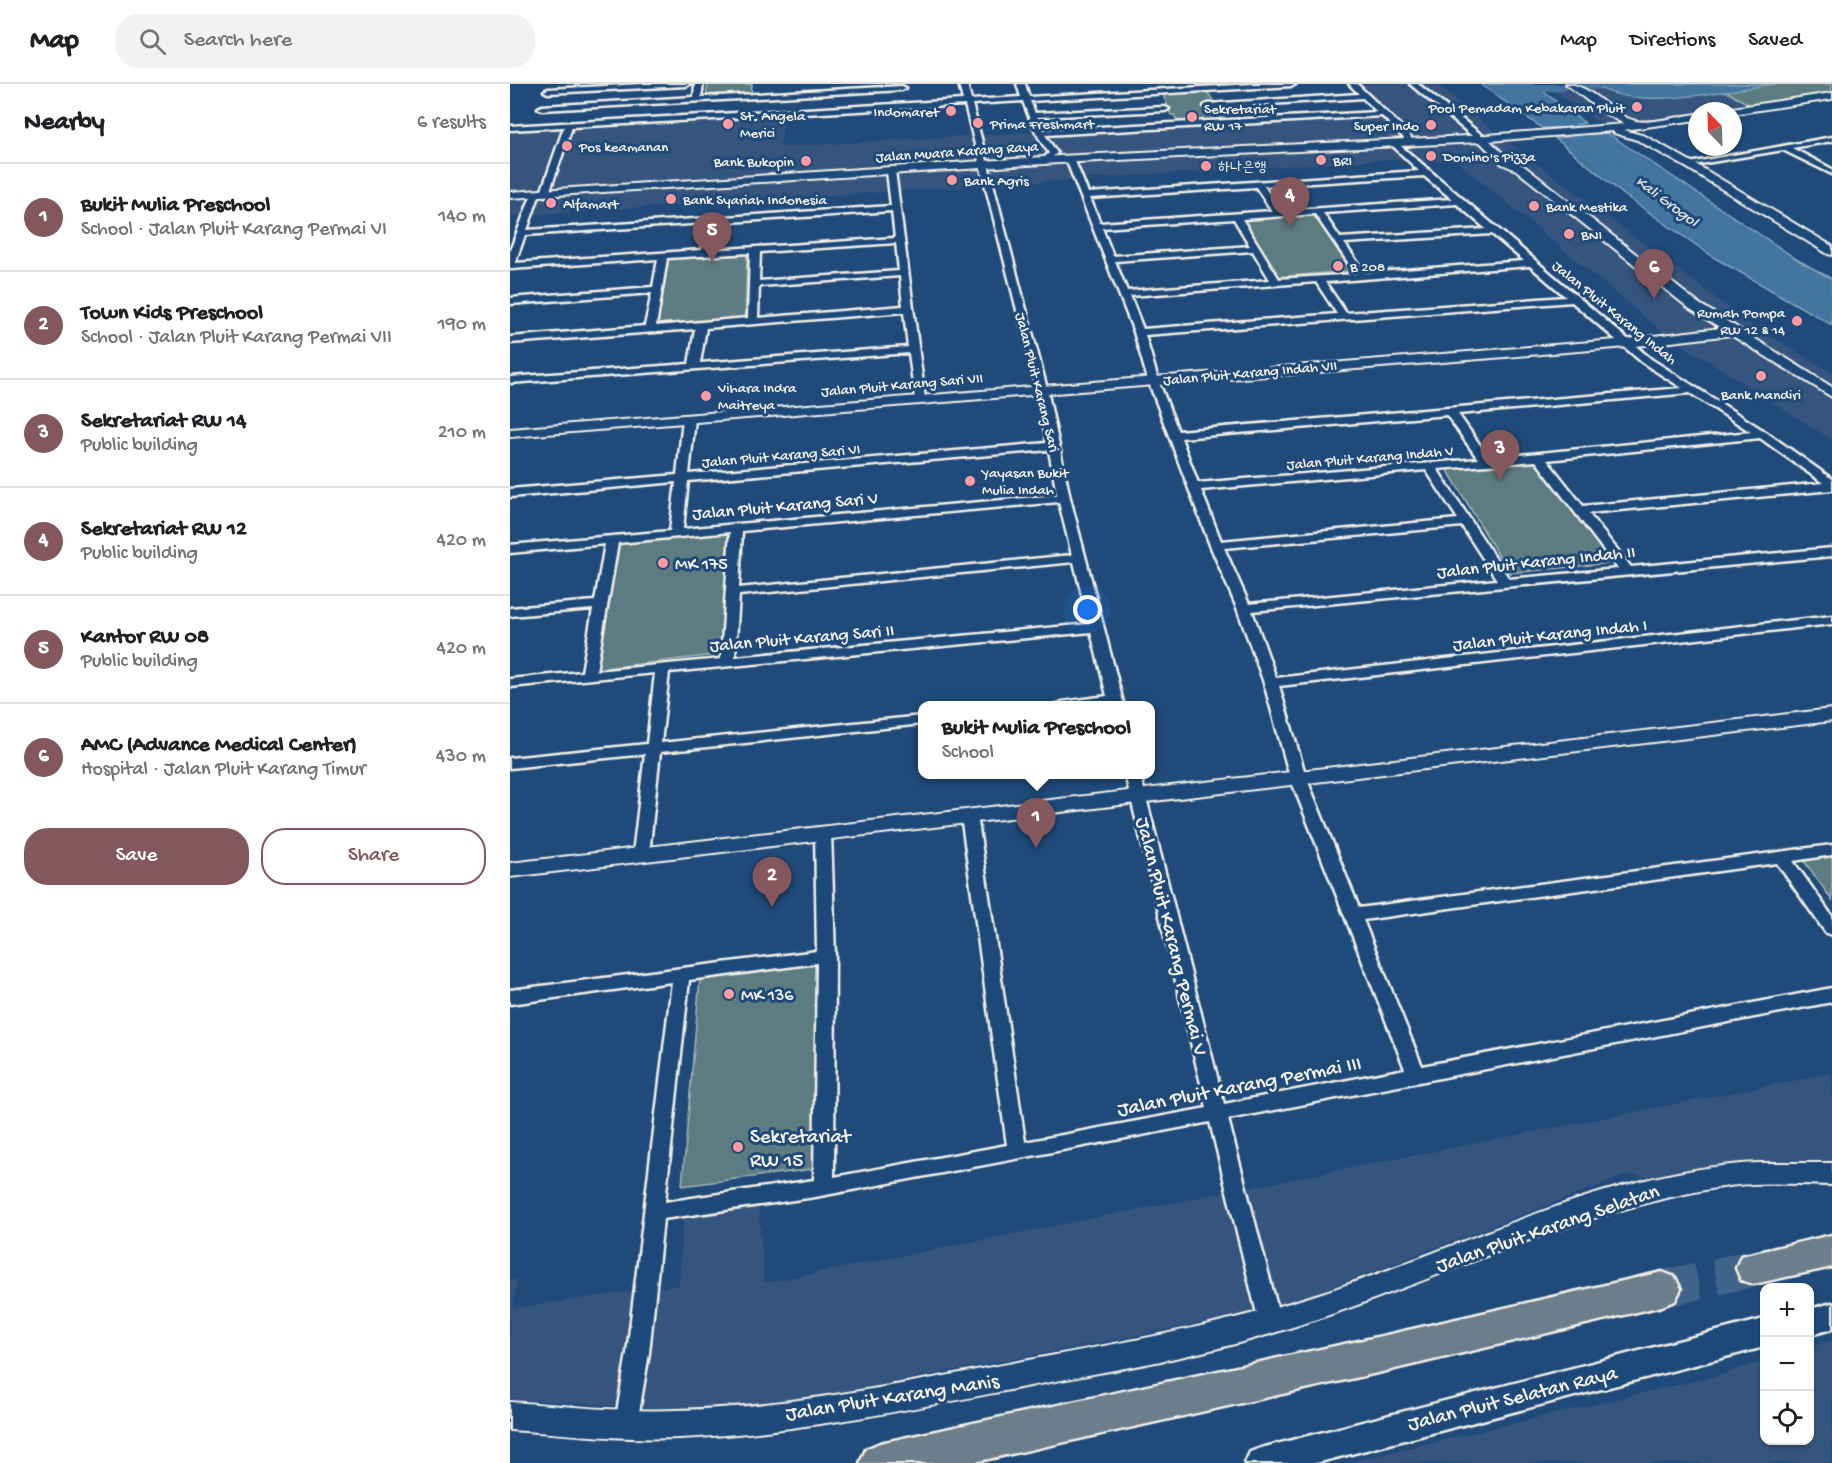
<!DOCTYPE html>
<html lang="en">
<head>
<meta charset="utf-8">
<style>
	body { margin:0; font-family:"Gochi Hand","Poor Story",sans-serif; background:#f2f2f2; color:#202124 }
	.controls { position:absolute; right:18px; bottom:18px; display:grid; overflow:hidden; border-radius:12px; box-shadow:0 2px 4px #0004 }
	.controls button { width:54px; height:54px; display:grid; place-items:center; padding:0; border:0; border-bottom:2px solid #e0e0e0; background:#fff; color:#202124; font:30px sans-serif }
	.compass { position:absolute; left:1178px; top:18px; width:54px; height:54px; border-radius:50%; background:#fff; box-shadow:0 2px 4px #0004; rotate:337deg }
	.you { position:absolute; left:578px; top:526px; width:21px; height:21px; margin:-15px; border:4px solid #fff; border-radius:50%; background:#1a73e8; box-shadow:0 0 0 9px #1a73e833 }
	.badge { display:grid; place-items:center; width:39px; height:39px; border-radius:50%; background:#84575d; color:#fff; font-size:20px; font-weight:700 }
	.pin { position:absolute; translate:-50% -50px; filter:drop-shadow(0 2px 3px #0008) }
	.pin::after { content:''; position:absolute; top:32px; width:21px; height:18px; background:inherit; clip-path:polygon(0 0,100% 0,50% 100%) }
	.popup { position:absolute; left:408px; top:617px; width:237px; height:78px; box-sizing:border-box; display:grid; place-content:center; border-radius:12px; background:#fff; filter:drop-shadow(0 2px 4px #0005); font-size:20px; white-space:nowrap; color:#757577 }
	.popup b { font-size:22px; color:#202124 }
	.popup::after { content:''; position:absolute; left:50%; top:100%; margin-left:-12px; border:12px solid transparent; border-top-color:#fff }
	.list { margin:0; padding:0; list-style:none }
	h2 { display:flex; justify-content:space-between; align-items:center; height:78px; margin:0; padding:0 24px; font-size:26px }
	h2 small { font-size:20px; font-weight:400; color:#757577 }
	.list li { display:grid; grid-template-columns:39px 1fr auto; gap:18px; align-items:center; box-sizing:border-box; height:108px; padding:0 24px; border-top:2px solid #e0e0e0 }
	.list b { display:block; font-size:22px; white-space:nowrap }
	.list p { margin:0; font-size:20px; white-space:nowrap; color:#757577 }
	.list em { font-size:20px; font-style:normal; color:#757577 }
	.actions { display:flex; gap:12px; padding:18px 24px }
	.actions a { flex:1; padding:14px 0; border:2px solid #84575d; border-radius:24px; text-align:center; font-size:21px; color:#84575d }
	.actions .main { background:#84575d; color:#fff }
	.icon { flex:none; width:33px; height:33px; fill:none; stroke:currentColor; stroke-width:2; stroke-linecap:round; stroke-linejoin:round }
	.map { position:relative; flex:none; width:1322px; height:1379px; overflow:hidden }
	header { display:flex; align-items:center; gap:36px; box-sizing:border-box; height:84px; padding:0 30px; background:#fff; border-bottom:2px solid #e0e0e0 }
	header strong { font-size:28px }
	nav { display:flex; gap:33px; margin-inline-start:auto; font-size:21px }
	.search { width:420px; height:54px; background:#f2f2f2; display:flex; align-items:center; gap:15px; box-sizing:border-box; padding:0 21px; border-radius:24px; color:#757577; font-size:22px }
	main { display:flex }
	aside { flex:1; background:#fff }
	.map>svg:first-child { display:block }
	.built { fill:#34547e }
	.green { fill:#5b7c81; stroke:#a8b6b4; stroke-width:1.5 }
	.water { fill:#42749f; stroke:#89a6bc; stroke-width:1.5 }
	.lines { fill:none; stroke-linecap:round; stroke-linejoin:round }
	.river { fill:#42749f; fill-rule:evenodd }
	.motorway-tunnel { stroke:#3f638a; stroke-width:37; stroke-dasharray:37 18; stroke-linecap:butt }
	.minor-casing { stroke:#f4f1e8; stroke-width:5 }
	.tertiary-casing { stroke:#f4f1e8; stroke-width:4 }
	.secondary-casing { stroke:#f4f1e8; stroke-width:5 }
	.motorway-casing { stroke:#f4f1e8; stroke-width:5 }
	.minor { fill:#1f4a7a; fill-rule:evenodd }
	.tertiary { fill:#1f4a7a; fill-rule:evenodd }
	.secondary { fill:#1f4a7a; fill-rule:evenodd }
	.motorway { fill:#6c7d8b; fill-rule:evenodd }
	.poi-dot { fill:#ff9aa2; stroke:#1f4a7a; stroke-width:2 }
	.labels { text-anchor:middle; stroke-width:6; stroke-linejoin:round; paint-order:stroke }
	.far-poi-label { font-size:15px; fill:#f4f1e8; stroke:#1f4a7a; text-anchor:start }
	.far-street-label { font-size:15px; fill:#f4f1e8; stroke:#1f4a7a }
	.far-water-label { font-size:16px; font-style:italic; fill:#d9dedd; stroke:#1f4a7a }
	.street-label { font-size:18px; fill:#f4f1e8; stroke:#1f4a7a }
	.poi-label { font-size:18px; fill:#f4f1e8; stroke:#1f4a7a; text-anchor:start }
	.near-street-label { font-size:21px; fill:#f4f1e8; stroke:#1f4a7a }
	.near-poi-label { font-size:21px; fill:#f4f1e8; stroke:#1f4a7a; text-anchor:start }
</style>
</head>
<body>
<header>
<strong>Map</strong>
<div class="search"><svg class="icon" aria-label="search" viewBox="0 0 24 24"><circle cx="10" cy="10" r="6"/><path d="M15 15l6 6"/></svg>Search here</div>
<nav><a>Map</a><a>Directions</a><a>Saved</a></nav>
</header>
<main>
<aside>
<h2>Nearby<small>6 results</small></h2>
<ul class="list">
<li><span class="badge">1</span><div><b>Bukit Mulia Preschool</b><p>School · Jalan Pluit Karang Permai VI</p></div><em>140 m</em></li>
<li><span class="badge">2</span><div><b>Town Kids Preschool</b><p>School · Jalan Pluit Karang Permai VII</p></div><em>190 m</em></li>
<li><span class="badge">3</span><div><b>Sekretariat RW 14</b><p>Public building</p></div><em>210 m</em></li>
<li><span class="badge">4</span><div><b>Sekretariat RW 12</b><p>Public building</p></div><em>420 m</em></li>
<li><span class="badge">5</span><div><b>Kantor RW 08</b><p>Public building</p></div><em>420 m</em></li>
<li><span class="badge">6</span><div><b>AMC (Advance Medical Center)</b><p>Hospital · Jalan Pluit Karang Timur</p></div><em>430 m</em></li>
</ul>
<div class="actions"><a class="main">Save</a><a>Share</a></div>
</aside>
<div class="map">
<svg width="1322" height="1379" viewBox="0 0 1322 1379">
	<rect width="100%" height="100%" fill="#1f4a7a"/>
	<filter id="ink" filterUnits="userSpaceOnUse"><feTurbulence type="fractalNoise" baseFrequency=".0167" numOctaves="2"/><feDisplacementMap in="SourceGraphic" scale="12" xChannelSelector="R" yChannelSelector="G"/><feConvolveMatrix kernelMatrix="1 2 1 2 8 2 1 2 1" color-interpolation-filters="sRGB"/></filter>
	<g filter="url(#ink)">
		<path class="built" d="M849,0H926L988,50L1236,237L1322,289V356L1154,249L945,76L905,78L902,74L0,132V45L275,29L270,63L873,27Z
			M1033,0H1322V7L1095,43Z
			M1322,989V1104L1117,1091L764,1225L223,1329L0,1315V1196L7,1195L3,1224L169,1201L174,1120L248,1111L254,1199Z
			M1322,1256V1379H835L1209,1291L1254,1277V1356H1300V1263Z"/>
		<path class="green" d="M198,0H242L241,10L196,12Z
			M1240,0H1322V8L1240,21L1210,4Z
			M696,6L717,37L669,40L664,31H661L652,8Z
			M815,130L853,186L764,193L732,136Z
			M237,169L235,235L148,240L159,173Z
			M1028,374L1102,479L999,489L935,382Z
			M219,448L213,570L86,585L109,458Z
			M1322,766V816L1289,770Z
			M312,880L311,1084L172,1102L190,894Z"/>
		<path class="water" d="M970,0H1023L1075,39L1056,43L1032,44Z
			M1083,0H1265C1215,6 1125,29 1083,0Z
			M1097,49L1288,176L1322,195V241L1205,174L1114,111L1045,54Z"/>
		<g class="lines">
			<path class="river" d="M993,0H1097C1089,8 1070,7 1060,4L1053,7L1022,8L1113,78L1110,82H1098Z"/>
			<path class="motorway-tunnel" d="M1152,1205L1244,1184"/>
			<defs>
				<path id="minor" d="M133,0H180L176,2L38,9L34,7L38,5Z
					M185,0H193L191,13L392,2L396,4L392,6L32,26L28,24L32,22L184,13Z
					M449,0H457L461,16L511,13L507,0H515L519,13L743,0H786L782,2L520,17L525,29L655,23L659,25L655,27L527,33L533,46L867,28L853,14L698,24L694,22L698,20L849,10L839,0H847L899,50L904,60L897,62L893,53L872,32L535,51L547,69L535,79L531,77L539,69C526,51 520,37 513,17L462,20L537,305L560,414L614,622H545L552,618L597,612L581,548L159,588L151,659L412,632V640L150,668L139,770L137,774H125L123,770L135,670L0,684V674L137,660L145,589L0,603V595L72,588L83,525L0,532V524L85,517L95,460L0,469V461L160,447L166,398L0,413V405L167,391L173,335L179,332L185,335L179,390L537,359L527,305L455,21L62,43L39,109L35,112L31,109L54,43L0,46V42L453,16ZM539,366L547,411L173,445L178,397ZM549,418L562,471L229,504L232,447ZM220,448L211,575L86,587L108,459ZM564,478L579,540L225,573L229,511Z
					M900,0H908L973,52V56H967Z
					M1322,53V57L1282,64L1322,85V90L1273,66L1178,82L1174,80Z
					M885,57L1141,275L1256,348L1322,395V406L1078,429L1121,483L1322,464V472L742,527L766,594L1322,532V540L769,602L796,693L849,824L1322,761V771L1283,777L1322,832V851L1316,849L1267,779L853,836L912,982L1322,904V918L718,1035L771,1238L767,1245L760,1248L753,1245L749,1238L700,1038L305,1113L153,1135L139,1269L127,1340L124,1348L116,1351L108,1348L105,1340L117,1269L162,898L0,920V906L307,867L305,748L307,744H319L321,748L325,872L324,1093L497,1061L451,731L459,726L467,731L515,1058L697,1024L615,690H630L714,1020L895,985L780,693L754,599L727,524L700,461L638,296L624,248L556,75L560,73L564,75L578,109L909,87L882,61L881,59ZM914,92L942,115L770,127L754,102ZM746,103L762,127L590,139L580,114ZM947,120L976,145L830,154L813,129ZM805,130L846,190L769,195L732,135ZM724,135L740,162L603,172L592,144ZM982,150L1014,177L855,189L834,159ZM743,167L760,196L617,207L605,177ZM1020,182L1056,213L836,229L815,198ZM806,198L827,230L633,245L620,212ZM1062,218L1133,279L1172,304L668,347L648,296L635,251ZM1180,309L1241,348L979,374L948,330ZM937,331L968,375L688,399L671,354ZM1250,354L1313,399L1073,422L1037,376ZM1026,377L1108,485L999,495L927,385ZM916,386L948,435L711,457L691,406ZM952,442L987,496L739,520L714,464ZM307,879L304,1096L155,1118L179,896Z
					M381,85L385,87L415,315L414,317L410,318L405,315L399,269L0,299V293L179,280L185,245L0,259V253L135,242L142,209L0,220V214L143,203L148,175L0,185V167L23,107L30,109L17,146L381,122L377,87ZM382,127L385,154L201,166L204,139ZM195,139L192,166L5,179L15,151ZM386,159L389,187L249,197L250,168ZM240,169L238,234L146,242L157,174ZM390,192L393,222L248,234L249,202ZM394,228L398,263L190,279L196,244Z"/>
				<path id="tertiary" d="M1056,0C1082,0 1100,31 1126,37C1140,40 1171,32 1187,30V36L1114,46L1135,52L1182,78L1322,162V171L1318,170L1174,82L1127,56L1104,49L1103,47L980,57L1000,76L1014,82L1188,219L1322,303V313L1221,251L1118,263L0,353V345L1118,255L1211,244L1180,225L1006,86L992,80L970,58L549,79L0,114V108L549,72L978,51L1114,40L1091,27Z
					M1322,9V15L1223,30V27H1218L1223,24Z
					M1322,625V637L0,793V779Z
					M1249,1079H1322V1101C1284,1100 1244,1097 1206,1104C1051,1130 910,1206 760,1250C682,1274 601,1286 520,1302C405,1324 288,1349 170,1354C113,1356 57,1350 0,1346V1318C56,1322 111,1328 167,1326C287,1323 406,1297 524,1275C621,1257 718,1240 812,1209C953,1164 1100,1085 1249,1079Z"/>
				<path id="secondary" d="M1322,1219V1245L1300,1251V1225Z
					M1254,1235V1263L806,1379H735L740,1368L751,1364Z"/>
				<path id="motorway" d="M1322,1151V1183L1244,1200L1231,1196L1226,1184L1231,1172Z
					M1152,1188L1165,1193L1171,1205L1165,1217L1152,1222L872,1288L460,1379H350L356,1365L370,1359L872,1252Z"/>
			</defs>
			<use href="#minor" class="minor-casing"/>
			<use href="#tertiary" class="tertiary-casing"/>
			<use href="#secondary" class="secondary-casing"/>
			<use href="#motorway" class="motorway-casing"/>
			<use href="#minor" class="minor"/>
			<use href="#tertiary" class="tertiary"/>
			<use href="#secondary" class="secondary"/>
			<use href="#motorway" class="motorway"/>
		</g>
	</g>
	<g class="poi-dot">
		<circle cx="1127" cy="23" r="6"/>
		<circle cx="441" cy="27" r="6"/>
		<circle cx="682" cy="33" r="6"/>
		<circle cx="468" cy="39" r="6"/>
		<circle cx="218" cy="40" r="6"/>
		<circle cx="921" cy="41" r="6"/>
		<circle cx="57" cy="62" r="6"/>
		<circle cx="921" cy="72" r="6"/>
		<circle cx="811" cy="76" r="6"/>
		<circle cx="296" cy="77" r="6"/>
		<circle cx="696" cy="82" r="6"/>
		<circle cx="442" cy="96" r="6"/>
		<circle cx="161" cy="115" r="6"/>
		<circle cx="41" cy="119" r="6"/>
		<circle cx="1024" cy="122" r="6"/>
		<circle cx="1059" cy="150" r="6"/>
		<circle cx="828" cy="182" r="6"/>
		<circle cx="1287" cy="237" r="6"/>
		<circle cx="1251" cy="292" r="6"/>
		<circle cx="196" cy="312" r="6"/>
		<circle cx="460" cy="397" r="6"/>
		<circle cx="153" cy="479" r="6"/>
		<circle cx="219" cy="910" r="6"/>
		<circle cx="228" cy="1063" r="6"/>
	</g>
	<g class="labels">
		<g class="far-poi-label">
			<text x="1115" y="28" text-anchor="end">Pool Pemadam Kebakaran Pluit</text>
			<text x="694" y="29">Sekretariat<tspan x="694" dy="17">RW 17</tspan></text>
			<text x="429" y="32" text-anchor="end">Indomaret</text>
			<text x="230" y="36">St. Angela<tspan x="230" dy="17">Merici</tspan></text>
			<text x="480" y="44">Prima Freshmart</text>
			<text x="909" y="46" text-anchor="end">Super Indo</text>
			<text x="69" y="67">Pos keamanan</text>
			<text x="933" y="77">Domino's Pizza</text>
			<text x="823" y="81">BRI</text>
			<text x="284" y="82" text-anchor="end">Bank Bukopin</text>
			<text x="708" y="87">하나은행</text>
			<text x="454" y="101">Bank Agris</text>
			<text x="173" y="120">Bank Syariah Indonesia</text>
			<text x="53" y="124">Alfamart</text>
			<text x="1036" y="127">Bank Mestika</text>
			<text x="1071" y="155">BNI</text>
			<text x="840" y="187">B 208</text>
			<text x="1275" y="233" text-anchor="end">Rumah Pompa<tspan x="1275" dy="17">RW 12 &amp; 14</tspan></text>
			<text x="208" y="308">Vihara Indra<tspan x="208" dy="17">Maitreya</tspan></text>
			<text x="1251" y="315" text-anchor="middle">Bank Mandiri</text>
			<text x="472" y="393">Yayasan Bukit<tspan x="472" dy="17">Mulia Indah</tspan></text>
		</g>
		<g class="far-street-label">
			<text transform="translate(447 67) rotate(-4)" y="5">Jalan Muara Karang Raya</text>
			<text transform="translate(1105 228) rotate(39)" y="5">Jalan Pluit Karang Indah</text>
			<text transform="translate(740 288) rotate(-5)" y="5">Jalan Pluit Karang Indah VII</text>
			<text transform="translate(528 298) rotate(76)" y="5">Jalan Pluit Karang Sari</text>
			<text transform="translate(392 300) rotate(-5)" y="5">Jalan Pluit Karang Sari VII</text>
			<text transform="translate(271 371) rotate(-5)" y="5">Jalan Pluit Karang Sari VI</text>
			<text transform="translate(860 373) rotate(-5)" y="5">Jalan Pluit Karang Indah V</text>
		</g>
		<g class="far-water-label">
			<text transform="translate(1158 116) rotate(37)" y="6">Kali Grogol</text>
		</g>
		<g class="street-label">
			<text transform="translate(275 421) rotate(-5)" y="6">Jalan Pluit Karang Sari V</text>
			<text transform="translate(1026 477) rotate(-6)" y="6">Jalan Pluit Karang Indah II</text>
			<text transform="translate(1040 550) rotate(-6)" y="6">Jalan Pluit Karang Indah I</text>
			<text transform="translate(292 553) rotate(-5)" y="6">Jalan Pluit Karang Sari II</text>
		</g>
		<g class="poi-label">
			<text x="165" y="485">MK 175</text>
			<text x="231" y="916">MK 136</text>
		</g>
		<g class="near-street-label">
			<text transform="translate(663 852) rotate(76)" y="7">Jalan Pluit Karang Permai V</text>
			<text transform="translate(729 1001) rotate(-11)" y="7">Jalan Pluit Karang Permai III</text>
			<text transform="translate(1037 1143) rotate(-19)" y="7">Jalan Pluit Karang Selatan</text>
			<text transform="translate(382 1312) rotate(-9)" y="7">Jalan Pluit Karang Manis</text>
			<text transform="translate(1002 1313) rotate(-14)" y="7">Jalan Pluit Selatan Raya</text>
		</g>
		<g class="near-poi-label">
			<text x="240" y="1058">Sekretariat<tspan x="240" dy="24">RW 15</tspan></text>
		</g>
	</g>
</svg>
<div class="controls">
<button>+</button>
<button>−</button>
<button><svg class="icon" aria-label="locate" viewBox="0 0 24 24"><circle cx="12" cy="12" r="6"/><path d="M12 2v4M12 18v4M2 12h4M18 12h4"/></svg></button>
</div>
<svg class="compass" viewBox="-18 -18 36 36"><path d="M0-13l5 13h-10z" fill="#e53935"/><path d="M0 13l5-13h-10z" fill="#757577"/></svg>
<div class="you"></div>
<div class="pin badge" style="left:526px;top:764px">1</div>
<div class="popup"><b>Bukit Mulia Preschool</b>School</div>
<div class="pin badge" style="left:262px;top:823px">2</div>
<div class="pin badge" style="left:990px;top:396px">3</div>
<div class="pin badge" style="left:780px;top:143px">4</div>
<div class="pin badge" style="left:202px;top:178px">5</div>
<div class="pin badge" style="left:1144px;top:215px">6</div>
</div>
</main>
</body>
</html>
